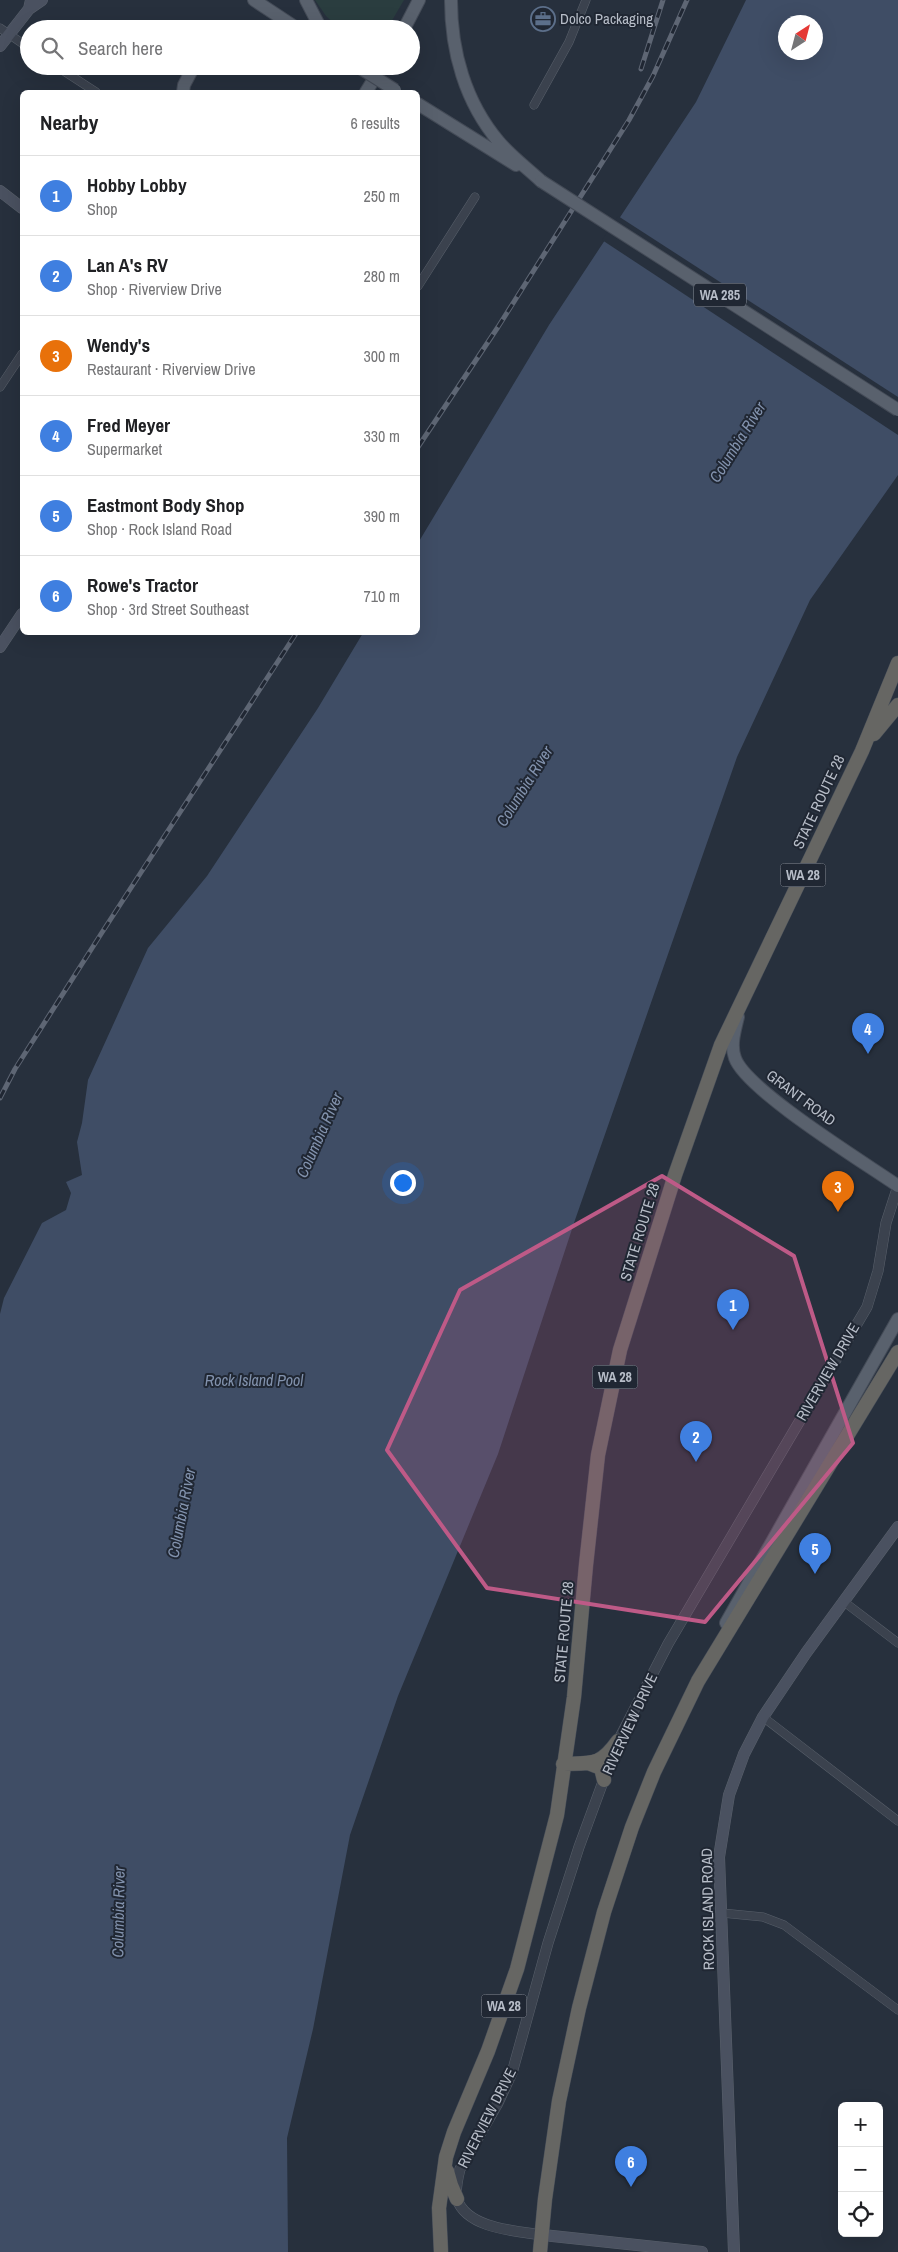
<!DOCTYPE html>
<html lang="en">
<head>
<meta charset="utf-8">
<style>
	body { margin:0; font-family:"Archivo Narrow",sans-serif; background:#f6f6f6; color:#202124 }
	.controls { position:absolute; right:15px; bottom:15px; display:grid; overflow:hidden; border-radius:8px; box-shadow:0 5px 20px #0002 }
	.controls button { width:45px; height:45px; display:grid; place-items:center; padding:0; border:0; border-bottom:1px solid #e0e0e0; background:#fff; color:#202124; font:25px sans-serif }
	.compass { position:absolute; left:778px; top:15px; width:45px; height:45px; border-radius:50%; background:#fff; box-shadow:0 5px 20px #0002; rotate:36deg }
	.you { position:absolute; left:402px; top:1182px; width:18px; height:18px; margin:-12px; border:4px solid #fff; border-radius:50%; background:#1a73e8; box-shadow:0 0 0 8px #1a73e833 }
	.badge { display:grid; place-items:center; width:32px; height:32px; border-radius:50%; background:#2563eb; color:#fff; font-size:16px; font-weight:700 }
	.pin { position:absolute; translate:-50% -41px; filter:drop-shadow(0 1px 2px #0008) }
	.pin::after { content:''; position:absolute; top:26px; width:18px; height:15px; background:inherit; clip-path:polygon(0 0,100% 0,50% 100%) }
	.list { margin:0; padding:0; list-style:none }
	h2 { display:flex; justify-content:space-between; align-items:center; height:65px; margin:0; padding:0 20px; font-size:21px }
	h2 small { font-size:16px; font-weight:400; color:#757577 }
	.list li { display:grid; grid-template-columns:32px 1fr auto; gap:15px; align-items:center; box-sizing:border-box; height:80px; padding:0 20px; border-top:1px solid #e0e0e0 }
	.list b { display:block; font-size:19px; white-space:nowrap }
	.list p { margin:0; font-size:16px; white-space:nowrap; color:#757577 }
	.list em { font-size:16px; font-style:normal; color:#757577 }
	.icon { flex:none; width:28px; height:28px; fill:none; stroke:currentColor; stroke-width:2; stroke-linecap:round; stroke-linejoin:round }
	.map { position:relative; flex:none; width:898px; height:2252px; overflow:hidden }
	.search { position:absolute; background:#fff; box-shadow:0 5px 20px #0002; left:20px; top:20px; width:400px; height:55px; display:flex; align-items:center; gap:12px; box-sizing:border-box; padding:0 18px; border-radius:28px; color:#757577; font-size:19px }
	.panel { position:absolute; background:#fff; box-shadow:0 5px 20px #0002; left:20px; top:90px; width:400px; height:545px; border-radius:8px }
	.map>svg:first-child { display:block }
	.green { fill:#2a3d3f }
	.water { fill:#3f4d65; fill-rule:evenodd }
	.pier { fill:#27303d }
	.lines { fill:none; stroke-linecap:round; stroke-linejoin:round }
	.minor-casing { stroke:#59606b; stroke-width:9 }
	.tertiary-casing { stroke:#59606b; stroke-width:11 }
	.secondary-casing { stroke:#59606b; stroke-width:12 }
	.primary-casing { stroke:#444b57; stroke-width:14 }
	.trunk-casing { stroke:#464d58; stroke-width:15 }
	.minor { stroke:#3b424e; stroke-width:8 }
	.tertiary { stroke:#3b424e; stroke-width:10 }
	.secondary { stroke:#4a5160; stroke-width:11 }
	.primary { stroke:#59616d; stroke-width:12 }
	.trunk { stroke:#666663; stroke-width:14 }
	.rail-casing { stroke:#5e6674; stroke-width:5 }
	.rail { stroke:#202733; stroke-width:3; stroke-dasharray:9; stroke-linecap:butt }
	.primary-bridge-casing { stroke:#444b57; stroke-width:14; stroke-linecap:butt }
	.primary-bridge { stroke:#59616d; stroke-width:12 }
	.marked { fill:#be5a87; fill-opacity:0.2; stroke:#be5a87; stroke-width:4; stroke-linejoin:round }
	.labels { text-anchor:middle; stroke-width:4; stroke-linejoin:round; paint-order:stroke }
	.shield { fill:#202733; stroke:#8a909b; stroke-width:1 }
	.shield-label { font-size:14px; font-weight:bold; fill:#b7bdc8 }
	.poi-label { font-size:15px; fill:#b7bdc8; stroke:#202733; text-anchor:start }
	.street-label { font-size:15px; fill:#b7bdc8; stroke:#202733 }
	.water-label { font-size:16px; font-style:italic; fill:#8292ad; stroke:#202733 }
</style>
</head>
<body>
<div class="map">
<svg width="898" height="2252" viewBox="0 0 898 2252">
	<rect width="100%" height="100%" fill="#27303d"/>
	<path class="green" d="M315,0H404L387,29H340L326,16Z"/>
	<path class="water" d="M746,0H898V475L810,600L737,757L575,1220L498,1454L398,1696L350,1835L313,2029L287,2138L288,2252H0V1314L4,1298L42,1223L66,1210L71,1193L66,1182L82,1175L77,1142L82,1123L88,1080L148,948L207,876L318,708L363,633L418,632V543L549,325L696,102ZM786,22H816V52H786Z"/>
	<path class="pier" d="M618,216L898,397V435L602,240Z"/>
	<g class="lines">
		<defs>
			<path id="minor" d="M0,28L29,48
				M56,66L96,92
				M534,105L569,42L586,0
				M418,286L475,197
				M0,387L22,354
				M843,1601L898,1643
				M763,1717L898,1821
				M722,1913L763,1917L784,1925L898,2010"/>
			<path id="tertiary" d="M543,2235C517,2231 467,2229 457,2199C455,2190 458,2177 460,2169L498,2103L512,2073L548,1943L579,1847L618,1741L668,1644L867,1307L878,1271L886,1223L898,1186"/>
			<path id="secondary" d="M29,9L42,0
				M0,46L29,9L31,0
				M0,191L22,208
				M0,647L22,614
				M543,2235L702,2252
				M734,2252L719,1857L729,1795L744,1754L763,1717L806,1653L898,1527"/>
			<path id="primary" d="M254,0L298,29
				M306,0L321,29
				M451,0C451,51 465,102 499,142C511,156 527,168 541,181
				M404,29L419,0
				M183,92L184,85L194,66
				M366,92L382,66
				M418,104L516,165
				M738,1017C735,1030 730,1045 735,1058C746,1090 865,1163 898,1186
				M726,1623L898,1319"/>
			<path id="trunk" d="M874,734L898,705
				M588,1763L601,1768L604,1780
				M563,1764C593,1763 600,1766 618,1741
				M447,2171L451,2185L457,2199
				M441,2252L439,2208L446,2157L454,2132L488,2051L517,1969L557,1815L574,1697L586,1565L598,1455L620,1350L675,1175L721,1045L862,751L898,663
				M540,2252L545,2199L559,2101L579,2008L604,1912L632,1827L654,1772L698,1681L898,1352"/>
		</defs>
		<use href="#minor" class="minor-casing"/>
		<use href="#tertiary" class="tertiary-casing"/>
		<use href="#secondary" class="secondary-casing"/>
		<use href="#primary" class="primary-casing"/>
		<use href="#trunk" class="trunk-casing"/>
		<use href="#minor" class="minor"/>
		<use href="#tertiary" class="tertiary"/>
		<use href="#secondary" class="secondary"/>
		<use href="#primary" class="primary"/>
		<use href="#trunk" class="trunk"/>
		<defs>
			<path id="rail" d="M641,69L663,0
				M418,447L498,327L629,120L653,76L687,0
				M0,1098L15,1069L101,934L297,632"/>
		</defs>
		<use href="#rail" class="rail-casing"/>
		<use href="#rail" class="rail"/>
		<defs>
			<path id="primary-bridge" d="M357,66L395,90
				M541,181L898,410"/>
		</defs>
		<use href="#primary-bridge" class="primary-bridge-casing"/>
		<use href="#primary-bridge" class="primary-bridge"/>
	</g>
	<path class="marked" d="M662,1176L794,1256L853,1443L705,1622L487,1588L387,1450L460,1290Z"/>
	<defs>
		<symbol id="office-ring" viewBox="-11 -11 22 22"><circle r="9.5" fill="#202733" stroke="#5c6f8a" stroke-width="1.5"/><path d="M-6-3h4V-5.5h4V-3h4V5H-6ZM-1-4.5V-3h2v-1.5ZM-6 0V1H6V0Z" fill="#5c6f8a"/></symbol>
	</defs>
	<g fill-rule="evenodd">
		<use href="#office-ring" x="529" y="5" width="28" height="28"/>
	</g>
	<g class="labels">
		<g class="shield">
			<rect x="694" y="283.5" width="52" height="23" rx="4"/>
			<rect x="780.5" y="863.5" width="45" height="23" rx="4"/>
			<rect x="592.5" y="1365.5" width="45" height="23" rx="4"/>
			<rect x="481.5" y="1994.5" width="45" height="23" rx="4"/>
		</g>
		<g class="shield-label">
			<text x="720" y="300">WA 285</text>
			<text x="803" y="880">WA 28</text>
			<text x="615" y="1382">WA 28</text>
			<text x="504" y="2011">WA 28</text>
		</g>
		<g class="poi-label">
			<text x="560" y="24">Dolco Packaging</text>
		</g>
		<g class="street-label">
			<text transform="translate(819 802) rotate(-65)" y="5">STATE ROUTE 28</text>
			<text transform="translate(801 1098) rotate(37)" y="5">GRANT ROAD</text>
			<text transform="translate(640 1232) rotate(-73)" y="5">STATE ROUTE 28</text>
			<text transform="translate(828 1372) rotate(-60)" y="5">RIVERVIEW DRIVE</text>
			<text transform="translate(564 1632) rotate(-85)" y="5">STATE ROUTE 28</text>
			<text transform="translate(630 1724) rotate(-65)" y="5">RIVERVIEW DRIVE</text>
			<text transform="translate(708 1909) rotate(-91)" y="5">ROCK ISLAND ROAD</text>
			<text transform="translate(487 2118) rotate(-63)" y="5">RIVERVIEW DRIVE</text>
		</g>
		<g class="water-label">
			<text transform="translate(737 442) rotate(-58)" y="6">Columbia River</text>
			<text transform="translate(524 786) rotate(-58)" y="6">Columbia River</text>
			<text transform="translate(319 1135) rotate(-66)" y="6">Columbia River</text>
			<text x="254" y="1386">Rock Island Pool</text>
			<text transform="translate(181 1513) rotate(-79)" y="6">Columbia River</text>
			<text transform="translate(118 1912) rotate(-89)" y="6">Columbia River</text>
		</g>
	</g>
</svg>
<div class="controls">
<button>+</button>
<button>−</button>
<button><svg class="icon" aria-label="locate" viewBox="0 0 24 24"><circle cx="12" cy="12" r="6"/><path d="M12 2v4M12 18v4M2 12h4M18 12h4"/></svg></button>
</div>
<svg class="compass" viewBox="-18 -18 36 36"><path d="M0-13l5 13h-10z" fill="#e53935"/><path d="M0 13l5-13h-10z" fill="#757577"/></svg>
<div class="you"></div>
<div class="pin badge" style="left:733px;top:1330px;background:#3f7fe0">1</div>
<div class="pin badge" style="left:696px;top:1462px;background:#3f7fe0">2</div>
<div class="pin badge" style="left:838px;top:1212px;background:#e8710a">3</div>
<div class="pin badge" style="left:868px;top:1054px;background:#3f7fe0">4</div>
<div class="pin badge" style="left:815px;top:1574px;background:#3f7fe0">5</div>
<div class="pin badge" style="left:631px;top:2187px;background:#3f7fe0">6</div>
<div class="search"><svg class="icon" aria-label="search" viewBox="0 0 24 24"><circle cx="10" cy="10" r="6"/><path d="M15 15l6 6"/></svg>Search here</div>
<section class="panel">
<h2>Nearby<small>6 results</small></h2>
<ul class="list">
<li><span class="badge" style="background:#3f7fe0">1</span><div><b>Hobby Lobby</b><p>Shop</p></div><em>250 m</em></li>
<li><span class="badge" style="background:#3f7fe0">2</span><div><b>Lan A's RV</b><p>Shop · Riverview Drive</p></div><em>280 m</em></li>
<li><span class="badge" style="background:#e8710a">3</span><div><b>Wendy's</b><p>Restaurant · Riverview Drive</p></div><em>300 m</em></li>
<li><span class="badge" style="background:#3f7fe0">4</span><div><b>Fred Meyer</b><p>Supermarket</p></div><em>330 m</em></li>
<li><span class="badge" style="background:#3f7fe0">5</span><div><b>Eastmont Body Shop</b><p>Shop · Rock Island Road</p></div><em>390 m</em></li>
<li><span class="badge" style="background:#3f7fe0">6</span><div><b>Rowe's Tractor</b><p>Shop · 3rd Street Southeast</p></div><em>710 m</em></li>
</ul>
</section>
</div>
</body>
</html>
